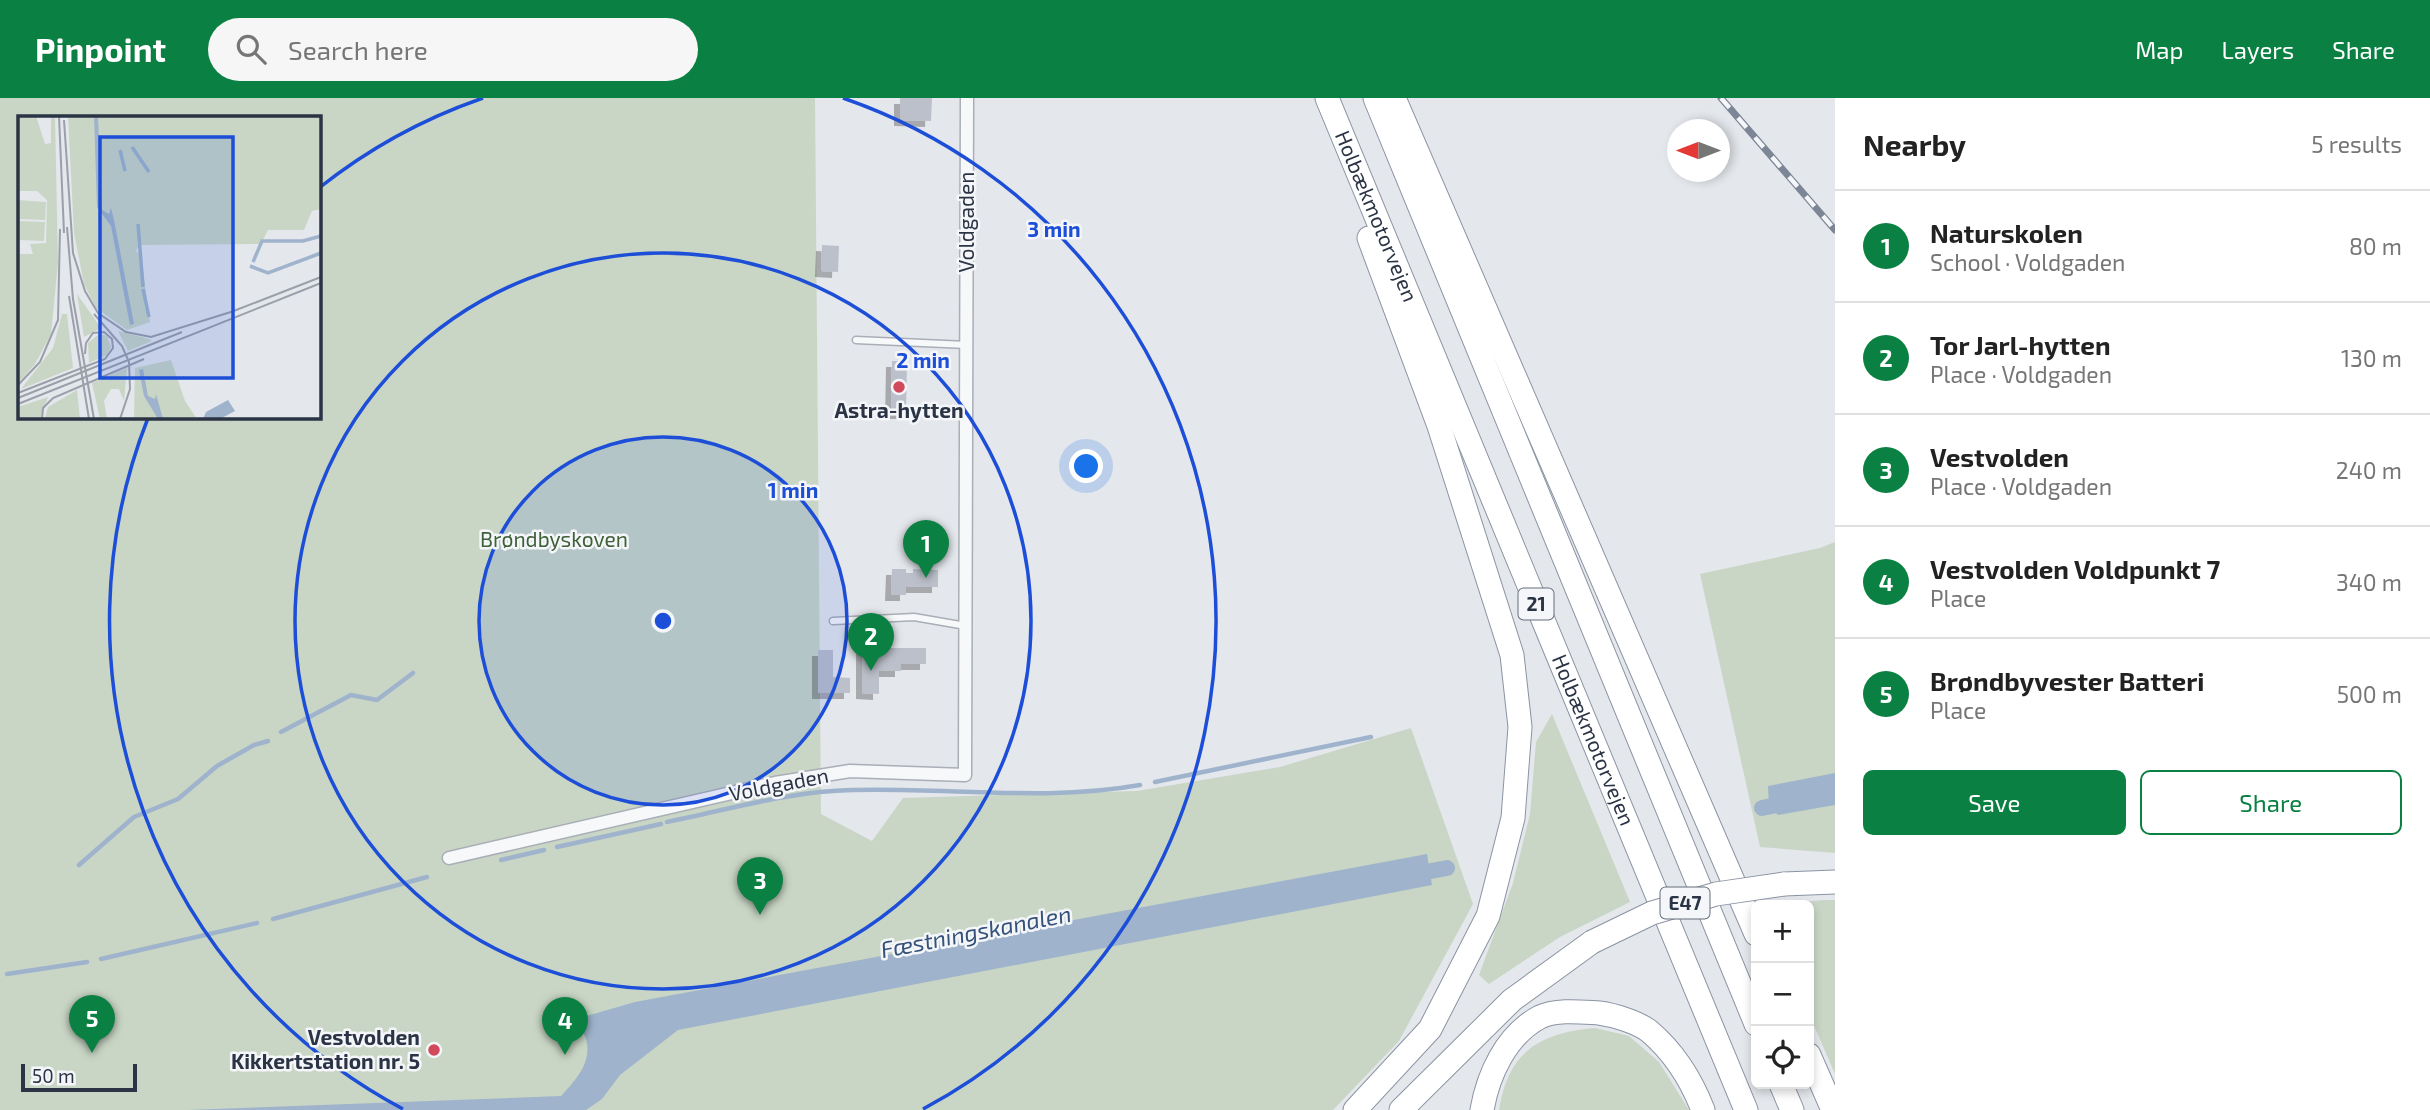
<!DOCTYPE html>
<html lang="en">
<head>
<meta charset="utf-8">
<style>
	body { margin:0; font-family:"Exo 2",sans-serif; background:#f6f6f6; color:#222 }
	.controls { position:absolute; right:21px; bottom:21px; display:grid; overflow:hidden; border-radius:10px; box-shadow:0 4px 10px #0003 }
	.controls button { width:63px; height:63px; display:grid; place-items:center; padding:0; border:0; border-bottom:2px solid #e0e0e0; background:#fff; color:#222; font:35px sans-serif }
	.compass { position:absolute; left:1667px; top:21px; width:63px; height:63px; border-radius:50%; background:#fff; box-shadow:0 4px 10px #0003; rotate:270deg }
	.scale { position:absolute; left:21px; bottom:18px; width:116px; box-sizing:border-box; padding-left:7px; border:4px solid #2b3445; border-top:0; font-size:19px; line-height:24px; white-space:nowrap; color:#2b3445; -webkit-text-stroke:5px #f4f6f9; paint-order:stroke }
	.you { position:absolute; left:1087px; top:369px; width:24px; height:24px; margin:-18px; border:5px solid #fff; border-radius:50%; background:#1a73e8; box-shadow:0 0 0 10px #1a73e833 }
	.badge { display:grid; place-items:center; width:46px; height:46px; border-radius:50%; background:#0b8043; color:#fff; font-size:23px; font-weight:700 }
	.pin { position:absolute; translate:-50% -58px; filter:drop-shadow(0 2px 4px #0008) }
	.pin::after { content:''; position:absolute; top:37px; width:24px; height:21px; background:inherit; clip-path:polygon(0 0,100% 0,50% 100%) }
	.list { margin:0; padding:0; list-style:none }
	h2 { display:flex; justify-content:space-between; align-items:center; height:91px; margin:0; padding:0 28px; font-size:30px }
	h2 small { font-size:23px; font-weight:400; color:#767676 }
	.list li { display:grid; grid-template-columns:46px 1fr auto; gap:21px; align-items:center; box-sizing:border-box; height:112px; padding:0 28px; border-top:2px solid #e0e0e0 }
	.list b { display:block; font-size:26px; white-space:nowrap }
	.list p { margin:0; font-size:23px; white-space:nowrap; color:#767676 }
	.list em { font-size:23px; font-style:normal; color:#767676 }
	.actions { display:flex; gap:14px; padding:21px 28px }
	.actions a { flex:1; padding:16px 0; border:2px solid #0b8043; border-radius:10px; text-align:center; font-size:24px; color:#0b8043 }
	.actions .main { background:#0b8043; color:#fff }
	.icon { flex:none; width:38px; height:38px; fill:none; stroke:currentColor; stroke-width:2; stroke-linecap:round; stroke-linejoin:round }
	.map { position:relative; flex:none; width:1835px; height:1012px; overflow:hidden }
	header { display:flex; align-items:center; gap:42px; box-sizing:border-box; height:98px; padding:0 35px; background:#0b8043; color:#fff }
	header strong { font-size:33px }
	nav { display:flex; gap:38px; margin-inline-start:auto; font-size:24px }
	.search { width:490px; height:63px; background:#f6f6f6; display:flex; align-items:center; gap:18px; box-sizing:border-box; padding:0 24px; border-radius:38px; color:#767676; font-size:26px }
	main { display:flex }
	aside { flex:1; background:#fff }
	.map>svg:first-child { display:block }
	.green { fill:#c9d6c5; fill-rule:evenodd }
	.water { fill:#9fb4cc }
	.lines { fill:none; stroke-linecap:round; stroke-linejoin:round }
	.stream { stroke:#9fb4cc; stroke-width:4.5 }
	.canal { stroke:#9fb4cc; stroke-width:16 }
	.building { fill:#bbc0ca; filter:url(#shadow) }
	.service-casing { stroke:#a9aeb7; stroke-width:9 }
	.minor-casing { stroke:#a9aeb7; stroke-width:15 }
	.motorway-casing { stroke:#8b94a3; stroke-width:25 }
	.service { stroke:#f7f8fa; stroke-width:6 }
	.minor { stroke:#f7f8fa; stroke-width:12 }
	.motorway { stroke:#fff; stroke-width:23 }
	.rail-casing { stroke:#7d8696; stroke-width:7 }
	.rail { stroke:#f4f6f9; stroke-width:4.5; stroke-dasharray:13; stroke-linecap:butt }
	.motorway-bridge-casing { stroke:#8b94a3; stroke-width:25; stroke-linecap:butt }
	.motorway-bridge { stroke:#fff; stroke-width:23 }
	.ring { fill:none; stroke:#1d4ed8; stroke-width:3.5 }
	.poi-dot { fill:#d1495b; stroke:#f4f6f9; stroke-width:2.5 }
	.labels { text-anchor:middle; stroke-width:5; stroke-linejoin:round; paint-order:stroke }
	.shield { fill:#f4f6f9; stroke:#676e7b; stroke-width:2 }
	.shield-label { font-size:19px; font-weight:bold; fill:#2b3445 }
	.street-label { font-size:21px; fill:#2b3445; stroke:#f4f6f9 }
	.poi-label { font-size:21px; font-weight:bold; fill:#2b3445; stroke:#f4f6f9 }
	.park-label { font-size:21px; fill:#3f6138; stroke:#f4f6f9 }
	.water-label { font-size:23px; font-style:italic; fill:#34527a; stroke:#f4f6f9 }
	.inset-river { fill:none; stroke:#9fb4cc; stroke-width:3.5 }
	.inset-road { fill:none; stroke:#9a9fa9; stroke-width:2 }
	.view { fill:#1d4ed8; fill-opacity:0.15; stroke:#1d4ed8; stroke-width:3.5 }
	.inset-edge { fill:none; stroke:#2b3445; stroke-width:3.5 }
	.centre { fill:#1d4ed8; stroke:#f4f6f9; stroke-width:3.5 }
	.ring-label { font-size:21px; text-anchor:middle; font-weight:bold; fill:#1d4ed8; stroke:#f4f6f9; stroke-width:5; stroke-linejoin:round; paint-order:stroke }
</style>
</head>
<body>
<header>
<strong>Pinpoint</strong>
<div class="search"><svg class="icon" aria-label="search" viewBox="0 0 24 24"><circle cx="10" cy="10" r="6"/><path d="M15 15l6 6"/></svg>Search here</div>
<nav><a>Map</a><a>Layers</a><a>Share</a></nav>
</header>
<main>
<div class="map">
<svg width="1835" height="1012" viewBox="0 0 1835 1012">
	<defs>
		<filter id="shadow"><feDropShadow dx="-6" dy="6" stdDeviation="0" flood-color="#0004"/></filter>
	</defs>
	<rect width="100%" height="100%" fill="#e4e7ec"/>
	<path class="green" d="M0,0H815L821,716L872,743L903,700L1137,693L1280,669L1411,630L1473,806L1399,943L1333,1012H0ZM19,19H318V318H19Z
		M1835,444V755L1760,749L1700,476L1820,450Z
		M1552,616L1630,804L1560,839L1489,886L1479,877L1513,785L1530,716L1536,644Z
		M1824,802H1835V976L1809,916V807H1766Z
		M1595,930L1629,938L1659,964L1689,1012H1499C1508,954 1539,935 1595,930Z"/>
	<path class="water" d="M1835,675V707L1778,717L1769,708L1768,688Z
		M1427,756L1432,787L678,932L620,977L602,1001L586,1012H187L561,998C578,980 596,959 583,934L552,940L545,930L635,904Z"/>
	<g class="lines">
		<path class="stream" d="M281,634L351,597L377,602L413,575
			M1155,684L1371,639
			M667,724C727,712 790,693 852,692C947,689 1045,704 1140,687
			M557,749L661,726
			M501,762L544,752
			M79,767L134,719L178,701L217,668L254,647L268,643
			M273,821L427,779
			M101,861L257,825
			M7,876L87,864"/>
		<path class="canal" d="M1762,710L1791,704
			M1410,777L1447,770"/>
	</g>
	<path class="building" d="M900,0H932L931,23L900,22Z
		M822,147L839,148L838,174L821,173Z
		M892,263H907L906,315H891Z
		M892,471H906V475H913V471L938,472V489H906V497H891Z
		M862,550H926V566H901V573H879V596L862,595Z
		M818,552H833V579L850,580V595H818Z"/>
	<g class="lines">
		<defs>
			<path id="service" d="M856,242L967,247
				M833,523L914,519L966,528"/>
			<path id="minor" d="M449,760L775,685L850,673L965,677L967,0"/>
			<g id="motorway">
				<path id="s1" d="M1327,0L1746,1012"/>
				<path d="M1375,0L1756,926"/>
				<path d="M1394,0L1756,836"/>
				<path d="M1784,786L1835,784"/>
				<path d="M1809,957L1833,1012"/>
				<path d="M1781,986L1792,1012"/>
				<path d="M1355,1012L1430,931L1488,818L1513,720L1520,629L1512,557L1439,328L1369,140"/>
				<path d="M1401,1012L1512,902L1592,844"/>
				<path d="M1482,1012C1488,977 1506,937 1540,919C1556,911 1582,914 1599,915C1614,917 1637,924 1649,933C1675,955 1691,981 1703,1012"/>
			</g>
		</defs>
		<use href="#service" class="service-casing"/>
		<use href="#minor" class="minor-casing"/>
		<use href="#motorway" class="motorway-casing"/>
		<use href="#service" class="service"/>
		<use href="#minor" class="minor"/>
		<use href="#motorway" class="motorway"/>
		<defs>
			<path id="rail" d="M1721,0L1835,132"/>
		</defs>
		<use href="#rail" class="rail-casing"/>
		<use href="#rail" class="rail"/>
		<defs>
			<path id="motorway-bridge" d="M1592,844L1652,815L1716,796L1784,786"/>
		</defs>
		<use href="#motorway-bridge" class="motorway-bridge-casing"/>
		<use href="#motorway-bridge" class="motorway-bridge"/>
	</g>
	<circle cx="663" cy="523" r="184" fill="#1d4ed8" fill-opacity=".12"/>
	<g class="ring">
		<circle cx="663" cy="523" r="184"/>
		<circle cx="663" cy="523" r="368"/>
		<path d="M403 1011A553 553 0 0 1 148 320M319 90A553 553 0 0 1 483 0M843 0A553 553 0 0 1 923 1011"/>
	</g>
	<g class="poi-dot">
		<circle cx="899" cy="289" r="7"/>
		<circle cx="434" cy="952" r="7"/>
	</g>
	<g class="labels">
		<g class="shield">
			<rect x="1518.5" y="490.5" width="35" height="31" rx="5"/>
			<rect x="1660.5" y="789.5" width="49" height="31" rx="5"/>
		</g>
		<g class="shield-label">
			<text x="1536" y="513">21</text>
			<text x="1685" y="812">E47</text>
		</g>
		<g class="street-label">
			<text dy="7" stroke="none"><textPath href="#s1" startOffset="128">Holbækmotorvejen</textPath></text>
			<text transform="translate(967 124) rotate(-90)" y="7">Voldgaden</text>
			<text dy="7" stroke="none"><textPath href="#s1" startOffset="695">Holbækmotorvejen</textPath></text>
			<text transform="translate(779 687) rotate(-11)" y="7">Voldgaden</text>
		</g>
		<g class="poi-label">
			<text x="899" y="320">Astra-hytten</text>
			<text x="420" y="947" text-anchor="end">Vestvolden<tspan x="420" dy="24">Kikkertstation nr. 5</tspan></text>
		</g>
		<g class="park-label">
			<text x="554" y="449">Brøndbyskoven</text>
		</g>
		<g class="water-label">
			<text transform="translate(976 834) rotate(-11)" y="8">Fæstningskanalen</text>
		</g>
	</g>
	<g transform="translate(18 18)">
		<rect width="303" height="303" fill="#e4e7ec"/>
		<path d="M0,0H18L27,28L33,27V0H37L40,147L33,218L17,248L0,267V138H15L12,128L28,127L29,84L19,75H0ZM50,0H303V93L294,95L286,114H250L243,128L121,129L118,135L123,139L132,206L109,214L78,192L66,168L56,117ZM0,84L28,86L27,104L0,103ZM0,105L27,106L26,125L0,124ZM59,178L83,212L66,221ZM44,198H49L55,252L3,273L35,232ZM100,215L131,223L134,225L110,235ZM81,218L89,220L93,231L89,239L71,247L70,227ZM153,244L167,285L179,303H116L117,252ZM109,252L106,285L101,273H93L86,285L89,303H82L74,267ZM59,274L62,303H27L30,291ZM30,281L22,303H0V291Z" fill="#c9d6c5"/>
		<path d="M76,0H80L84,94L91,98L93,92L96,104L116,208L112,209L93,110L79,91ZM125,253L130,280L137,283L138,278L145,303H140L126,280L121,254ZM210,284L217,295L202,303H185L188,296Z" fill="#9fb4cc"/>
		<path class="inset-river" d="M114,31L131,56M102,34L107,55M120,108L125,171M235,146L244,125H285L303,120M232,150L250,157L303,137M125,173L131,201"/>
		<path class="inset-road" d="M41,0L46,117M46,4L55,137L67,175L80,197L108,216L133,221L216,195M49,111L55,183L76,303M51,180L71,303M213,196L303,161M76,198L104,230L111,246L112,273L102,303M0,269L22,246L40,204L42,113M0,277L87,243L95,232L94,223L86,216L75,217L68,227L67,238M0,282L164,216M0,288L303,167M24,303L25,292L35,282L126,243"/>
		<path class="view" d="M82,21H215V262H82Z"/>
		<rect width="303" height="303" class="inset-edge"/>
	</g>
	<circle cx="663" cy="523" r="10" class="centre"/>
	<g class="ring-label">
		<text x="1054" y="139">3 min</text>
		<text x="923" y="270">2 min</text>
		<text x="793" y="400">1 min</text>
	</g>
</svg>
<div class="controls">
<button>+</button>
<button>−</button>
<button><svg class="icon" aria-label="locate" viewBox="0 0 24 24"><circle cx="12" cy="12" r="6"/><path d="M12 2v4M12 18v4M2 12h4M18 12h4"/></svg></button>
</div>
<svg class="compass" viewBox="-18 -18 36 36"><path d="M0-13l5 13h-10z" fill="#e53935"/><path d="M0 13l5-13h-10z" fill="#767676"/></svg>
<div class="scale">50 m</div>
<div class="you"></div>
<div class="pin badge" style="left:926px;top:480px">1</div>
<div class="pin badge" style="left:871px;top:573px">2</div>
<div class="pin badge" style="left:760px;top:817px">3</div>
<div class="pin badge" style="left:565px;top:957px">4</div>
<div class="pin badge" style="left:92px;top:955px">5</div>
</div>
<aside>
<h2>Nearby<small>5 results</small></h2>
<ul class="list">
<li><span class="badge">1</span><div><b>Naturskolen</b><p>School · Voldgaden</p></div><em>80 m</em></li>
<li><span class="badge">2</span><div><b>Tor Jarl-hytten</b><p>Place · Voldgaden</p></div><em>130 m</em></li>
<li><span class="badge">3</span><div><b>Vestvolden</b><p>Place · Voldgaden</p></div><em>240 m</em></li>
<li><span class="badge">4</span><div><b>Vestvolden Voldpunkt 7</b><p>Place</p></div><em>340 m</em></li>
<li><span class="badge">5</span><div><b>Brøndbyvester Batteri</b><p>Place</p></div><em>500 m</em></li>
</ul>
<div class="actions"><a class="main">Save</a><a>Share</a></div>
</aside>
</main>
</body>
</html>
